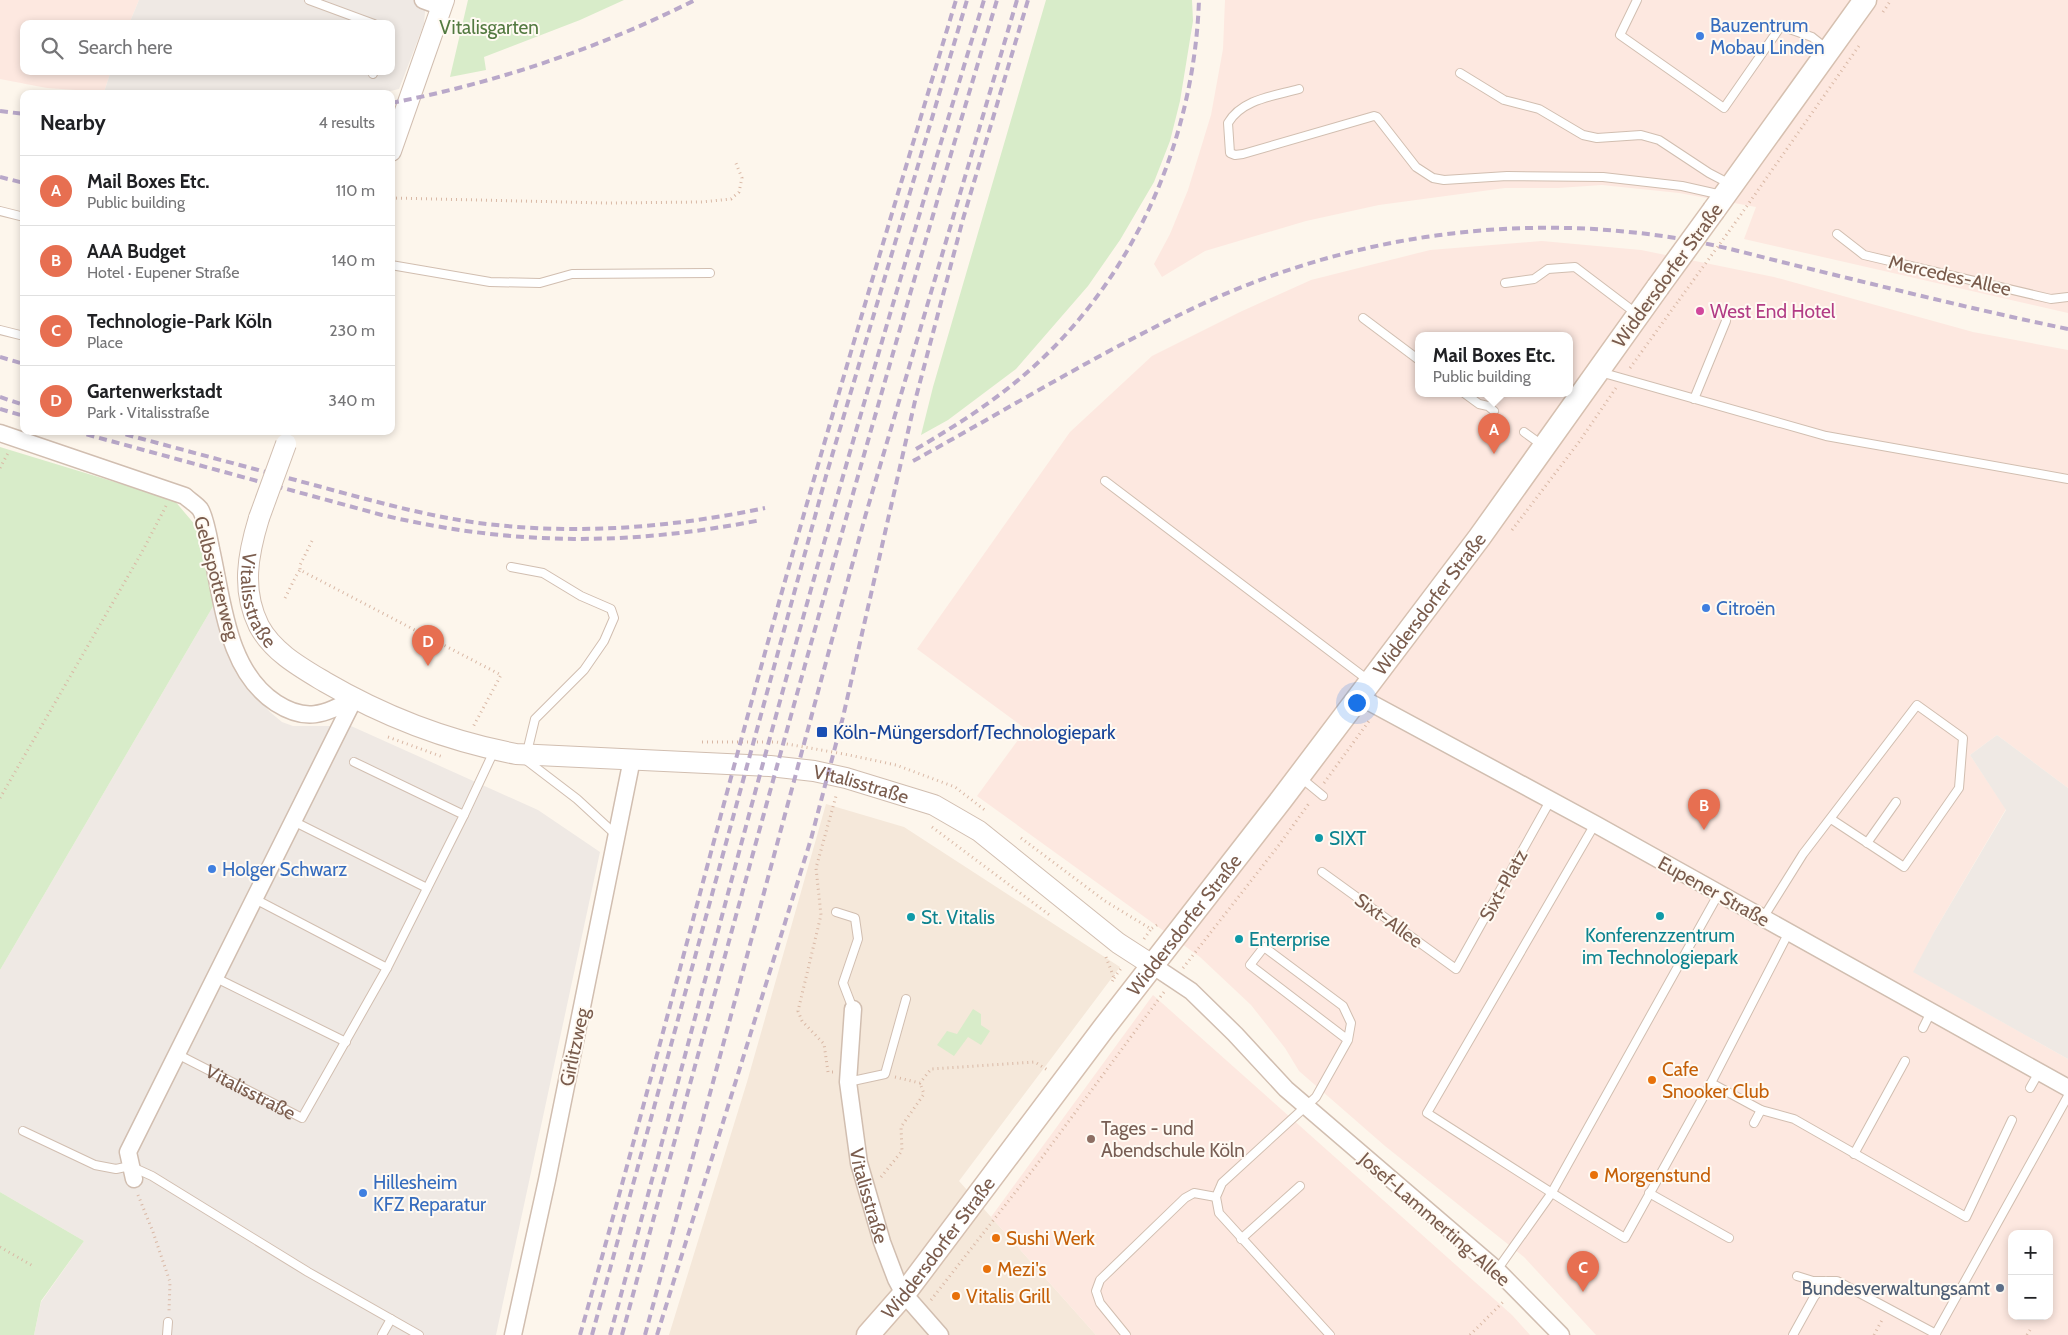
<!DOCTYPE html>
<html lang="en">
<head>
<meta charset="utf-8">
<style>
	body { margin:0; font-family:Cabin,sans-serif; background:#f2f2f2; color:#202124 }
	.controls { position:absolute; right:15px; bottom:15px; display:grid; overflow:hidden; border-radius:10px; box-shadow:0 2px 8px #0003 }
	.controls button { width:45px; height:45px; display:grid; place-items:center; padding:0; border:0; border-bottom:1px solid #e0e0e0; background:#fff; color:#202124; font:25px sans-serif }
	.you { position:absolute; left:1356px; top:702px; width:18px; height:18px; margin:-12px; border:4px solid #fff; border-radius:50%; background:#1a73e8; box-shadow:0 0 0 8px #1a73e833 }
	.badge { display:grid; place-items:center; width:32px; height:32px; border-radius:50%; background:#e76f51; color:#fff; font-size:16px; font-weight:700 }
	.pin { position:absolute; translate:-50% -41px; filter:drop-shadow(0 1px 2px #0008) }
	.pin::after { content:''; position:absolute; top:26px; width:18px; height:15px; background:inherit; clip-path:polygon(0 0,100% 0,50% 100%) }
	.popup { position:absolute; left:1415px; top:332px; width:158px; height:65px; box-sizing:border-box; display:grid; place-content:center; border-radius:10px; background:#fff; filter:drop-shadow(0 1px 4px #0005); font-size:16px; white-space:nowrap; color:#757577 }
	.popup b { font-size:19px; color:#202124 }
	.popup::after { content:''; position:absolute; left:50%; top:100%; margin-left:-10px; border:10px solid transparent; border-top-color:#fff }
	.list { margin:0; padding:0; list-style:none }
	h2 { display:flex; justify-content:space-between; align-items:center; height:65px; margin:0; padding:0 20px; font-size:21px }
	h2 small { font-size:16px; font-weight:400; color:#757577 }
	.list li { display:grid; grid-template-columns:32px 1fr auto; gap:15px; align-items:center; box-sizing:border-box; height:70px; padding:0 20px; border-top:1px solid #e0e0e0 }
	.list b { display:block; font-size:19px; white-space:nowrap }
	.list p { margin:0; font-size:16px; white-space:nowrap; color:#757577 }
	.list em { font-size:16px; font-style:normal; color:#757577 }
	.icon { flex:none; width:28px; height:28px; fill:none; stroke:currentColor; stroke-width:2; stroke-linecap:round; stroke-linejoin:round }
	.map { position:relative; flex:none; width:2068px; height:1335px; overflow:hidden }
	.search { position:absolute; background:#fff; box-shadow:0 2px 8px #0003; left:20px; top:20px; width:375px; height:55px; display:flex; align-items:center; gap:12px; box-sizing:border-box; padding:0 18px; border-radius:10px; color:#757577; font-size:19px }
	.panel { position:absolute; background:#fff; box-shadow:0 2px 8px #0003; left:20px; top:90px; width:375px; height:345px; border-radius:10px }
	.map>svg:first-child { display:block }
	.residential { fill:#f5e8da }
	.commercial { fill:#fde8e0; fill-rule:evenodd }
	.industrial { fill:#efe9e4 }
	.green { fill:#d8ecc9 }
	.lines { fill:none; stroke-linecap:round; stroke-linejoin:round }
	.service-casing { stroke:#d1beb0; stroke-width:10 }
	.minor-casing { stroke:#d1beb0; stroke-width:19 }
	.tertiary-casing { stroke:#d1beb0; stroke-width:22 }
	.secondary-casing { stroke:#d6c0b0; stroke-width:25 }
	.path { stroke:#d9b8a5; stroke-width:3; stroke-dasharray:1 4; stroke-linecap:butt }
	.service { stroke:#fff; stroke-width:8 }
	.minor { stroke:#fff; stroke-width:16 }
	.tertiary { stroke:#fff; stroke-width:20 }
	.secondary { stroke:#fff; stroke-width:22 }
	.rail { stroke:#b9a8c9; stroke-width:4; stroke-dasharray:8 5; stroke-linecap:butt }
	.tertiary-bridge-casing { stroke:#d1beb0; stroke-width:22; stroke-linecap:butt }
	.secondary-bridge-casing { stroke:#d6c0b0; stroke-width:25; stroke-linecap:butt }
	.path-bridge { stroke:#d9b8a5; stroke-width:3; stroke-dasharray:1 4; stroke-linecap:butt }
	.tertiary-bridge { stroke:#fff; stroke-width:20 }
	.secondary-bridge { stroke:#fff; stroke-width:22 }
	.shop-dot { fill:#3f7fe0; stroke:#fffaf3; stroke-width:2 }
	.hotel-dot { fill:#d1479c; stroke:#fffaf3; stroke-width:2 }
	.transit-dot { fill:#1a4fb4; stroke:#fffaf3; stroke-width:2 }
	.culture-dot { fill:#0f9aa8; stroke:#fffaf3; stroke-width:2 }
	.food-dot { fill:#e8710a; stroke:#fffaf3; stroke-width:2 }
	.education-dot { fill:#8d6e63; stroke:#fffaf3; stroke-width:2 }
	.service-dot { fill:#5c6f8a; stroke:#fffaf3; stroke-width:2 }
	.labels { text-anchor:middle; stroke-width:4; stroke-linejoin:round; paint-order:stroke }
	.shop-label { font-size:19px; fill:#366cbe; stroke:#fffaf3; text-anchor:start }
	.park-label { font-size:19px; fill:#537a41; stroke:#fffaf3 }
	.street-label { font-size:19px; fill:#7a5c4d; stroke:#fffaf3 }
	.hotel-label { font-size:19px; fill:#b23c85; stroke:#fffaf3; text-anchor:start }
	.transit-label { font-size:19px; fill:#164399; stroke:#fffaf3; text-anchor:start }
	.culture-label { font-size:19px; fill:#0d838f; stroke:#fffaf3; text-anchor:start }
	.food-label { font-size:19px; fill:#c56008; stroke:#fffaf3; text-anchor:start }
	.education-label { font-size:19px; fill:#785e54; stroke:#fffaf3; text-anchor:start }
	.service-label { font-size:19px; fill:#4e5e75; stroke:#fffaf3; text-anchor:end }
</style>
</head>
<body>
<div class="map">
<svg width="2068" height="1335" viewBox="0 0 2068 1335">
	<rect width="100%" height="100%" fill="#fdf6ec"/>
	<path class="residential" d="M826,804L904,827L1120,967L959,1181L1096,1335H669L747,1082Z"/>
	<path class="commercial" d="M0,0H139L129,24H24V71H111L104,92L47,88L0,79Z
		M1225,0H2068V313L1744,239L1756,207L1679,193L1602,185L1558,188H1505L1379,205L1306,221L1205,251L1162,277L1154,264L1170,234L1188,190L1211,115L1223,49Z
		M1542,241L1641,250L1774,277L1973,332L2068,350V788L1997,735L1970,755L2006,809L1934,932L1914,972L2068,1059V1335H1596L1524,1257L1385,1146L1299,1071L1285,1048L1251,1005L1200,957L977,796L1026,729L917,649L1070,432L1152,356L1240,312L1311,280L1430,250ZM1419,335H1569V393H1419ZM2012,1234H2049V1316H2012Z
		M1153,995L1512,1315L1530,1335H1096L991,1217Z"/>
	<path class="industrial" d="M139,0H426L424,24L399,89L377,94H113L104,92L111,71H391V24H129Z
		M215,603L232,660L240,677L270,712L282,722L293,726H351L538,810L600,852L496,1335H34L41,1302L84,1241L0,1192V970Z
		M1997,735L2068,788V1059L1913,972L1934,932L2006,810L1970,755Z"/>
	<path class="green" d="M468,0H624L580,20L484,57L486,70L450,77Z
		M1046,0H1192L1193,21L1180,101L1170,141L1154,182L1120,240L1088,286L1016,369L948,420L921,435L933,387Z
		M0,447L174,500L196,526L208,564L215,603L0,970Z
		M973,1009L981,1014V1025L990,1031L981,1045L968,1037L954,1056L937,1045L947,1031L957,1034Z
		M0,1192L84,1241L41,1301L34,1335H0Z"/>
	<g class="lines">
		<defs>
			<g id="service">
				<path d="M309,0L374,24"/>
				<path d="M1637,0L1620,35L1724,108L1781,26L1812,37L1827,49"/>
				<path d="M1460,73L1504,100L1539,109L1583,135L1597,138L1641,135L1659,140L1709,173L1730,184"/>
				<path d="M373,74L374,71"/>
				<path d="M1299,89C1274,96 1242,99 1228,123L1230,153L1235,155L1243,154L1374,116L1377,117L1416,167L1433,178L1444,180L1507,176L1603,177L1682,186L1722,195"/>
				<path d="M0,211L24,217"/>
				<path d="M1837,234L1864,255L2051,299L2068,297"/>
				<path d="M391,265L490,282L540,283L572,274L710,273"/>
				<path d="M1505,283L1534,279L1548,269L1575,267L1637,314"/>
				<path d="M1363,318L1419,360"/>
				<path d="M0,330L24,336"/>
				<path d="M1600,372L1826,436L2068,479"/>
				<path d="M1464,393L1479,404L1488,406L1494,411"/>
				<path d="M1694,399L1726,321"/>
				<path d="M1524,432L1542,445"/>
				<path d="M1105,481L1368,680"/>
				<path d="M511,567L543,573L581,596L611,609L614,618L604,641L584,670L535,719L527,752"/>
				<path d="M526,760L577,799L615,834"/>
				<path d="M1300,777L1323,796"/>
				<path d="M464,815L494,751"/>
				<path d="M293,821L427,888"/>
				<path d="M1595,824L1427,1113C1493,1155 1558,1198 1625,1238L1711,1083L1789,932"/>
				<path d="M1867,843L1896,802"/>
				<path d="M1322,872L1456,969L1550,801"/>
				<path d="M253,898L387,968"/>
				<path d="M836,912L855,918L858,939L843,983L853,1009"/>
				<path d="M1763,918L1803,854L1917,705L1963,738L1959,788L1904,867L1831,819"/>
				<path d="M214,977L346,1042"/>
				<path d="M1923,1028L1931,1012"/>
				<path id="s1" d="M175,1053L302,1118L387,968L464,815L354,762"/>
				<path d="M848,1082L885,1074L906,999"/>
				<path d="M1711,1083L1761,1110L1794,1119L1966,1217L2012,1120"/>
				<path d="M2030,1088L2039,1072"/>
				<path d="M1754,1123L1761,1110"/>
				<path d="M23,1131L95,1165L116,1169L130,1166L152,1176L308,1272L419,1335"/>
				<path d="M1854,1154L1905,1061"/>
				<path d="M1649,1193L1729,1238"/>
				<path d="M1241,1239L1300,1186"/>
				<path d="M1497,1270L1551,1194L1719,893"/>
				<path d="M1797,1276L1813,1281H1837L1936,1334"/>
				<path d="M167,1335L168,1322"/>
				<path d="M382,1335L391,1319"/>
				<path d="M1126,1335L1100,1303L1096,1291L1100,1280L1185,1198L1194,1193L1216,1197"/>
				<path d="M1330,1335L1219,1213L1216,1197L1222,1183L1316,1097L1348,1040L1351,1023L1343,1006L1264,947L1250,965L1348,1040"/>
				<path d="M1793,1335L1814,1297L1826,1281"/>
				<path d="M1935,1335L2068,1096"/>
			</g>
			<g id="minor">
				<path d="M423,0L442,7"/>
				<path d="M0,433L185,496C189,500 196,504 200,509C205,516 209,539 211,549C223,602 227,671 276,703C307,723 324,714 354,699"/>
				<path d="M1358,696L1595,824L2068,1088"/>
				<path d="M1152,965L1191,991L1235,1034L1286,1089L1497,1270L1561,1335"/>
				<path id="s2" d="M853,1009L848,1082L859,1163L882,1242L896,1279L904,1294L940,1335"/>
				<path d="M134,1179L128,1152L354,699"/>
				<path d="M513,1335L547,1180L632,759"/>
			</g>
			<g id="tertiary">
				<path d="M391,151L444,0"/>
				<path id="s3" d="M259,518C248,554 241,590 259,626C273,652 300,667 325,682C385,717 448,741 516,754L770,766L814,771L846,778L934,805L979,831L1118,943L1152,965"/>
			</g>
			<g id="secondary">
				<path d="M1714,210L1865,0"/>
				<path id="s4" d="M868,1335L904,1294L1103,1029L1281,800L1479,538L1658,287"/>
			</g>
		</defs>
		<use href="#service" class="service-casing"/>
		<use href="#minor" class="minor-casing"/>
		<use href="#tertiary" class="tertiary-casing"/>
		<use href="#secondary" class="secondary-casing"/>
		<path class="path" d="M1883,12L1891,0
			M391,198L607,203L702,202L731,199L739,192L742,178L735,161
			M1735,223L1861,43
			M1630,368L1679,300
			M0,468L8,453
			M1512,530L1579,442L1616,388
			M312,541L300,565V570L501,675L473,727
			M285,598L296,576L300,570
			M388,737L443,757
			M702,742H776L849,755L896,765L955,787L986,811
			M1324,783L1369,721
			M0,798L142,552L166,506
			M932,827L1051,916
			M1021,838L1105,901L1151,929L1157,925
			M1144,939L1151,929
			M1106,957L1114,978L1112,982
			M1183,968L1279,845L1310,802
			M1114,978L1122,967
			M833,1072H828L824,1044L802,1021L798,1011L821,915L816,868L836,796
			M895,1077L920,1083L931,1069L1035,1062L1049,1071
			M881,1177L902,1151L901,1127L924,1094L920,1083
			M138,1195L153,1232L170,1282L169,1311
			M0,1247L33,1266
			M931,1300L1035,1167L1164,992
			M1470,1335L1505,1300
			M1874,1335L1883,1318
			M2027,1335L2030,1330"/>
		<use href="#service" class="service"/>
		<use href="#minor" class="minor"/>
		<use href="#tertiary" class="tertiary"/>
		<use href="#secondary" class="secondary"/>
		<path class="rail" d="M391,103C495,83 600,48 695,0
			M0,111L24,114
			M0,177L24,183
			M0,357L24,364
			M0,397L24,405
			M0,409L24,416
			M74,431L382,515C514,546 629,546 761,520
			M113,431C180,449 247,467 314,485C366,499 418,514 472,522C569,536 670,528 765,508
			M916,449C954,427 990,404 1023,376C1132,283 1194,143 1199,0
			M913,461C1008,409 1100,352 1198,306C1348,236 1517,211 1681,239C1719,245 1757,256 1794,265C1885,287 1976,310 2068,329
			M580,1335C645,1107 703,877 766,649C826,432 891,216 956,0
			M592,1335L826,476L967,0
			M610,1335C666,1131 718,927 774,723C840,481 911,240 984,0
			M622,1335C743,889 863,443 997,0
			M645,1335L865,517L1017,0
			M657,1335L811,839L843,717L915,401L963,219L1028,0"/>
		<defs>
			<path id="tertiary-bridge" d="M259,518L286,444"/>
			<path id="secondary-bridge" d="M1658,287L1714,210"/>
		</defs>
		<use href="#tertiary-bridge" class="tertiary-bridge-casing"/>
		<use href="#secondary-bridge" class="secondary-bridge-casing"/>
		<path class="path-bridge" d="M1679,300L1735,223"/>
		<use href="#tertiary-bridge" class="tertiary-bridge"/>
		<use href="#secondary-bridge" class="secondary-bridge"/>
	</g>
	<g class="shop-dot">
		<circle cx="1700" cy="36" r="5"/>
		<circle cx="1706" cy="608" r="5"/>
		<circle cx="212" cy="869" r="5"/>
		<circle cx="363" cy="1193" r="5"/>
	</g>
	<circle class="hotel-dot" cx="1700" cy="311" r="5"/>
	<rect class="transit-dot" x="816" y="726" width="12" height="12" rx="2.5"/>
	<g class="culture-dot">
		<circle cx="1319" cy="838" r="5"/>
		<circle cx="1660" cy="916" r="5"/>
		<circle cx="911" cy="917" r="5"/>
		<circle cx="1239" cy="939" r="5"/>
	</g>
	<g class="food-dot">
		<circle cx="1652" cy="1080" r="5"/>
		<circle cx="1594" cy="1175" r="5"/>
		<circle cx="996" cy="1238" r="5"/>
		<circle cx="987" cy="1269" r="5"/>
		<circle cx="956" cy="1296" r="5"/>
	</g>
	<circle class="education-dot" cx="1091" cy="1139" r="5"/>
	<circle class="service-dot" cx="2000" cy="1288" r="5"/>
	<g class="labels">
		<g class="shop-label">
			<text x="1710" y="32">Bauzentrum<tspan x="1710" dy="22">Mobau Linden</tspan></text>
			<text x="1716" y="615">Citroën</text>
			<text x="222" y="876">Holger Schwarz</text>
			<text x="373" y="1189">Hillesheim<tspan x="373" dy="22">KFZ Reparatur</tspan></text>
		</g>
		<g class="park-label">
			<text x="489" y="34">Vitalisgarten</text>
		</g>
		<g class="street-label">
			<text transform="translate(1667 275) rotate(-54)" y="7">Widdersdorfer Straße</text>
			<text transform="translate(1950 275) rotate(13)" y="7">Mercedes-Allee</text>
			<text transform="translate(217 578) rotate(75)" y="7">Gelbspötterweg</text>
			<text dy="7" stroke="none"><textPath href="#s3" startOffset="85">Vitalisstraße</textPath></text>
			<text dy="7" stroke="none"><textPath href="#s4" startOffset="922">Widdersdorfer Straße</textPath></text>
			<text dy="7" stroke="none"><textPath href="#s3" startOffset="751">Vitalisstraße</textPath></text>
			<text transform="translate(1503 885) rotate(-61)" y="7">Sixt-Platz</text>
			<text transform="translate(1714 891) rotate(29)" y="7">Eupener Straße</text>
			<text transform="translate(1389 920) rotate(36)" y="7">Sixt-Allee</text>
			<text dy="7" stroke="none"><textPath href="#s4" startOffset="518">Widdersdorfer Straße</textPath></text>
			<text transform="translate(574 1047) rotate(-78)" y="7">Girlitzweg</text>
			<text dy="7" stroke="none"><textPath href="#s1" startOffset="85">Vitalisstraße</textPath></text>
			<text dy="7" stroke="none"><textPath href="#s2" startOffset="189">Vitalisstraße</textPath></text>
			<text transform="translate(1435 1219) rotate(41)" y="7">Josef-Lammerting-Allee</text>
			<text dy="7" stroke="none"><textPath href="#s4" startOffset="112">Widdersdorfer Straße</textPath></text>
		</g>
		<g class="hotel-label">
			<text x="1710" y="318">West End Hotel</text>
		</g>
		<g class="transit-label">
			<text x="833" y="739">Köln-Müngersdorf/Technologiepark</text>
		</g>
		<g class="culture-label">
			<text x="1329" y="845">SIXT</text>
			<text x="921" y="924">St. Vitalis</text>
			<text x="1660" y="942" text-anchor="middle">Konferenzzentrum<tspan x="1660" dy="22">im Technologiepark</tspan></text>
			<text x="1249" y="946">Enterprise</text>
		</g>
		<g class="food-label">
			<text x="1662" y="1076">Cafe<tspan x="1662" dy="22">Snooker Club</tspan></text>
			<text x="1604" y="1182">Morgenstund</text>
			<text x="1006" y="1245">Sushi Werk</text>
			<text x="997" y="1276">Mezi's</text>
			<text x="966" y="1303">Vitalis Grill</text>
		</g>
		<g class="education-label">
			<text x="1101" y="1135">Tages - und<tspan x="1101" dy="22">Abendschule Köln</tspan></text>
		</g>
		<g class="service-label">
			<text x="1990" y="1295">Bundesverwaltungsamt</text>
		</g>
	</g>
</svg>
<div class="controls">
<button>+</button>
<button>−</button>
</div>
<div class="you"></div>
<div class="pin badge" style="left:1494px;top:454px">A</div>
<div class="popup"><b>Mail Boxes Etc.</b>Public building</div>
<div class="pin badge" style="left:1704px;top:830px">B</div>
<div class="pin badge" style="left:1583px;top:1292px">C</div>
<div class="pin badge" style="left:428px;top:666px">D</div>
<div class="search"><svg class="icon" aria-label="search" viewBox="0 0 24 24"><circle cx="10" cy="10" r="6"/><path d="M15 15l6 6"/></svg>Search here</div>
<section class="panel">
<h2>Nearby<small>4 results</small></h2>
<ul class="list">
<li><span class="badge">A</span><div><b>Mail Boxes Etc.</b><p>Public building</p></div><em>110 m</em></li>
<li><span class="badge">B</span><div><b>AAA Budget</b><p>Hotel · Eupener Straße</p></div><em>140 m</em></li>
<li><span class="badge">C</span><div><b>Technologie-Park Köln</b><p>Place</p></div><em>230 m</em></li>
<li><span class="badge">D</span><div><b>Gartenwerkstadt</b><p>Park · Vitalisstraße</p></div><em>340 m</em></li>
</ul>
</section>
</div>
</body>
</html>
